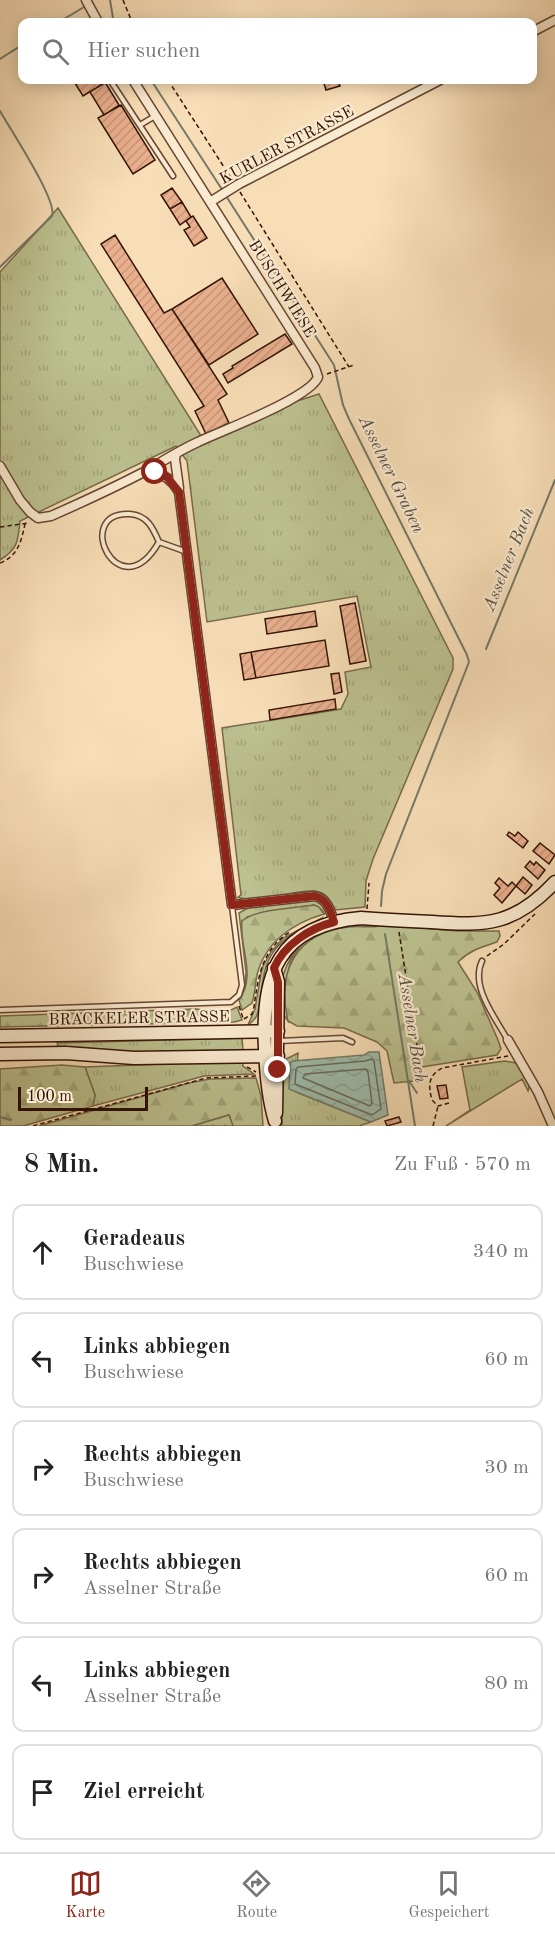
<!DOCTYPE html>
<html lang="de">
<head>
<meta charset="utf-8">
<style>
	body { margin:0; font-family:"Old Standard TT",serif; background:#f2f2f2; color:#222 }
	.scale { position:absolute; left:18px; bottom:15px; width:130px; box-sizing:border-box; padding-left:6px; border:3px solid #341407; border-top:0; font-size:16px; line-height:21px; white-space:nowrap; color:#341407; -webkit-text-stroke:4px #faead0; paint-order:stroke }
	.stop { position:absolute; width:18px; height:18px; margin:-14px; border:4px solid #8f2418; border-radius:50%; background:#fff }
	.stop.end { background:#8f2418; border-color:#fff; box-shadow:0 2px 6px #0008 }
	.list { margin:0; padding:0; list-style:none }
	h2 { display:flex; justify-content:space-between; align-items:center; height:78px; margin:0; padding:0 24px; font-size:26px }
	h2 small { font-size:20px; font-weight:400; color:#767676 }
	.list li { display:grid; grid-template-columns:39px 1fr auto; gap:18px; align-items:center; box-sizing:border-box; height:96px; margin:0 12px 12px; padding:0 12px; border:2px solid #e0e0e0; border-radius:12px }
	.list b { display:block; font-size:22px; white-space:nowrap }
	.list p { margin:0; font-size:20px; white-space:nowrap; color:#767676 }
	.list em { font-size:20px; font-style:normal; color:#767676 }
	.icon { flex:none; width:33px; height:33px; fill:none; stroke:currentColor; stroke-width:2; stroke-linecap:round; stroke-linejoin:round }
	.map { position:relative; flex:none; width:555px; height:1126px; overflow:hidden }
	.search { position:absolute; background:#fff; box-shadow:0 3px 15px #0003; left:18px; right:18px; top:18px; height:66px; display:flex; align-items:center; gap:15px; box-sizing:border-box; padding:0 21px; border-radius:12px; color:#767676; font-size:22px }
	.sheet { height:726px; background:#fff }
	nav { display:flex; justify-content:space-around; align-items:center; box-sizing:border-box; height:84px; border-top:2px solid #e0e0e0; background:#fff; font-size:16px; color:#767676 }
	nav a { display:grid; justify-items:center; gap:3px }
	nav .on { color:#8f2418 }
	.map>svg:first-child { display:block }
	.grass { fill:url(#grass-tufts); stroke:#786a4b; stroke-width:1.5 }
	.forest { fill:url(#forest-firs); stroke:#786a4b; stroke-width:1.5 }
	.garden { fill:url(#garden-dots); stroke:#786a4b; stroke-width:1.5 }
	.water { fill:url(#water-waves); stroke:#747969; stroke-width:1.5 }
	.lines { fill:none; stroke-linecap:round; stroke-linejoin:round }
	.shore { stroke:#696858; stroke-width:1.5 }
	.stream { stroke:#747969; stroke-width:2 }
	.building { fill:url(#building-hatch); stroke:#341407; stroke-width:1.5 }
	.service-casing { stroke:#654633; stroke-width:7 }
	.minor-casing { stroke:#654633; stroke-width:11 }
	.secondary-casing { stroke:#341407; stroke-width:15 }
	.path { stroke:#341407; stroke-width:1.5; stroke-dasharray:4.5 3; stroke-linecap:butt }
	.service { stroke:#faead0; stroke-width:4 }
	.minor { stroke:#faead0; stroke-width:8 }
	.secondary { stroke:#faead0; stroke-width:12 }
	.route { stroke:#8f2418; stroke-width:8 }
	.labels { text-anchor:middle; stroke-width:4.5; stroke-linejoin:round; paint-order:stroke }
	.street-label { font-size:16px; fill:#341407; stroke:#faead0 }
	.water-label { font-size:18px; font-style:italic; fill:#594f40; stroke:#faead0 }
</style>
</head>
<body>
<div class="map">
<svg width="555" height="1126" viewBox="0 0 555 1126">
	<defs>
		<pattern id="grass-tufts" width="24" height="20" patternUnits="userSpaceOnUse" patternTransform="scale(1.5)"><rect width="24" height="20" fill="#bcc18f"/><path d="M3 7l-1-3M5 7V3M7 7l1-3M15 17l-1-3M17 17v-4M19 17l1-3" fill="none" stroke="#a2a57a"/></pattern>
		<pattern id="forest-firs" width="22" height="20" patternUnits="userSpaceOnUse" patternTransform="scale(1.5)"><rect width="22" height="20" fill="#bcc18f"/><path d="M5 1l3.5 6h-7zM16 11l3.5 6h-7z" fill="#a2a57a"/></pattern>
		<pattern id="garden-dots" width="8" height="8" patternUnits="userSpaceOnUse" patternTransform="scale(1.5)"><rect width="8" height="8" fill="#bcc18f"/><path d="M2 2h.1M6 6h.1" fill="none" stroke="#a2a57a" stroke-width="1.8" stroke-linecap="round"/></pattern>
		<pattern id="water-waves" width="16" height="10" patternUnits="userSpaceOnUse" patternTransform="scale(1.5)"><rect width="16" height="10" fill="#9ebcaa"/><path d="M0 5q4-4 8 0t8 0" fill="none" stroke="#89a191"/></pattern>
		<pattern id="building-hatch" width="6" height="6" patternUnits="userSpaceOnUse" patternTransform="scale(1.5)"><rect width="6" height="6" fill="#eab08e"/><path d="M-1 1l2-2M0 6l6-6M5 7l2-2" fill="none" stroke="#c99679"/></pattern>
	</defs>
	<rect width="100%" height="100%" fill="#f8deb7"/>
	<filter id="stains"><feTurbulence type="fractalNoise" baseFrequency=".00333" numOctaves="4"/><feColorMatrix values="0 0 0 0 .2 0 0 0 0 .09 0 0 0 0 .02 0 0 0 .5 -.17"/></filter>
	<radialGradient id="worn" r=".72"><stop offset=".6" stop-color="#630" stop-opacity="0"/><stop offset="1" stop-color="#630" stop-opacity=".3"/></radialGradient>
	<path class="grass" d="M58,208L203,439L263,412L319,394L453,658V669L373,859L366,881L365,907L335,910C332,904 330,898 324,894C307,883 258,906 238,897L241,895L222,728L341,709L348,694L345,672L371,667L357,596L207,622L187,461L176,446L20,521C18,541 18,549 0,560V272Z
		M313,899L321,902L326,913L324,914L322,910L314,905L247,917L242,926L248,971L245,991L246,972L239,913L248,908Z
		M322,918L320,921C302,928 285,936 274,951C259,972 264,993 257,1015C255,1020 252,1022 248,1025L255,1009L262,968L271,952L283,938Z
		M348,924L384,925L319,935L298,950L291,960L284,987L288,1021C269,998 286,954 308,938C319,931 335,928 348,924Z
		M242,1038L243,1050L137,1052L68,1048L58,1046L57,1043Z
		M298,1053L296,1092L371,1122L359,1126H282L283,1068L286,1059Z
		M243,1061V1066L254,1074L204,1076L93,1106L95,1095L85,1067Z
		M505,1061L516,1063L530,1084L528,1091L522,1079L446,1126L470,1110L462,1067Z"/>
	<path class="forest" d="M314,905L319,907L324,914C293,923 265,942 257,975C255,985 255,994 252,1003L242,1010L239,1000C257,975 239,948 242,921C256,909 295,908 314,905Z
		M384,925L458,931H499L500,936L497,942C482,947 470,950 458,962L477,992L498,1040L501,1049L497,1055L422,1067L413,1071L414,1081L394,1083L387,1051L377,1042L344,1028L297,1026L288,1021C277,972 294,934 348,927C360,925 373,929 384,925Z
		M237,1007L242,1020L234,1022L0,1027V1016L195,1009L227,1012Z
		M62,1065L85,1067L95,1095L93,1106L23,1126H0V1069Z
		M256,1078L261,1096L263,1126H233L229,1115L192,1126H39L189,1083L210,1079Z"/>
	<path class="garden" d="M229,1115L233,1126H192Z"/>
	<path class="water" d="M369,1052H379L388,1115L371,1122L289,1089L290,1063L293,1061L364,1055Z"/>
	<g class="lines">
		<path class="shore" d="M372,1059L374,1061L381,1109L372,1115L295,1084L296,1069L298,1067L365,1061Z
			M366,1069L368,1072L372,1103L370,1106L303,1078L305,1074Z"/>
		<path class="stream" d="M110,0L113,18L116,22
			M59,22L84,7
			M0,59L22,45
			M151,80L223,191
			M0,111C10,129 58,201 52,216L0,267
			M226,196L334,365L343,405L349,419L467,655L469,662L386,874L382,891L381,906
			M486,649L555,480
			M385,934L415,1126
			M409,1081L417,1093
			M0,1117L11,1120"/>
	</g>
	<path class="building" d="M73,80H104L106,82L83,96Z
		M323,80H338L340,86L326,90Z
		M105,82L119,105L104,115L90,92Z
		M121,105L155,160L133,174L98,118Z
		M172,188L182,202L170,209L161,195Z
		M182,202L191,217L180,225L170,209Z
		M193,216L207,238L194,246L184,230L190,227L186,221Z
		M115,235L164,313L172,309L227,394L218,400L229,423L206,434L195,411L204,406L101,244Z
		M222,278L258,334L209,365L172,309Z
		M285,334L292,344L228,383L223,374L233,368L232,366Z
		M355,603L366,661L350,664L340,606Z
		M315,611L317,626L267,634L265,619Z
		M325,640L329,666L256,678L251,652Z
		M251,652L256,678L244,680L240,654Z
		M339,673L342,692L334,694L331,674Z
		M335,699L336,709L270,720L269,710Z
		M509,832L515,836L518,832L528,841L523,848L507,835Z
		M540,843L555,855L549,864L533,851Z
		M530,861L534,865L536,862L545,870L538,879L525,867Z
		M523,877L532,885L525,894L516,886Z
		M499,878L508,886L512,882L516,886L502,903L494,895L500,888L495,883Z
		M446,1085L448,1098L440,1099L437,1086Z
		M399,1117L401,1122L387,1126L385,1121Z"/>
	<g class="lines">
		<defs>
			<path id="service" d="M110,80L173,176
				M140,125L155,116
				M159,542C119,612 71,511 130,514C147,515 153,528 159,542L187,552
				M482,961C470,986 495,1017 507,1039
				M0,1010L231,1002L239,995L242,985L232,906
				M279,1041L343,1038L352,1042"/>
			<path id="minor" d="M86,0L98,22
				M532,32L555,20
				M210,202L239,184L440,80
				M176,454L175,459L179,488
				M0,466L20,500L30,512L38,518L51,516C83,502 115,487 146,471C163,461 180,450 198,442C221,431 310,398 318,377L315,368L133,80
				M144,472C161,472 170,477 179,492L232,905L315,896C328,900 330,910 334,922
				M508,1040L538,1092L553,1126"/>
			<path id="secondary" d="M274,968L278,982L276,1113
				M0,1036L278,1031
				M0,1054L66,1053L134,1058L278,1056
				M275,1121C268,1098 266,1073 265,1049C261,974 278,925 361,918C385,920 408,921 432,922C487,926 515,925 555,882"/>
		</defs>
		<use href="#service" class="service-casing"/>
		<use href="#minor" class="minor-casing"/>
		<use href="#secondary" class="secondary-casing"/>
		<path class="path" d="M123,0L132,22
			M168,80L231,178
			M240,192L349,367
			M327,374L354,365
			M0,527L29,523
			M0,563C18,556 21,542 25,524
			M367,909L369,883
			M399,932L421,1071
			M487,956L504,944L535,914
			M239,1006L243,1018
			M244,1019L252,1014L254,1007C258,977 262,949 290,932
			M247,1067L256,1072
			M449,1103L438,1106L432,1100C428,1085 428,1076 442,1068L508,1056
			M33,1126L206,1078L257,1076
			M433,1126L438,1106"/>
		<use href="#service" class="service"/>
		<use href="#minor" class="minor"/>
		<use href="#secondary" class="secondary"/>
	</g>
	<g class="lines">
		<path class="route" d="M155,472L167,477L179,492L232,905L315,896C328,900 330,910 334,922C310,928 284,945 274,968L278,982V1070"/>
	</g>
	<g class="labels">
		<g class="street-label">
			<text transform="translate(286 144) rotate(-28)" y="6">KURLER STRASSE</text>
			<text transform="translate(283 288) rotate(58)" y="6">BUSCHWIESE</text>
			<text transform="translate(139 1017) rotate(-1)" y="6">BRACKELER STRASSE</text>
		</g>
		<g class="water-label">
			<text transform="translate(392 474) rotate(64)" y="6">Asselner Graben</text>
			<text transform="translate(508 559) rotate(-68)" y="6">Asselner Bach</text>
			<text transform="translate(413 1028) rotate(81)" y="6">Asselner Bach</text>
		</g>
	</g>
	<rect width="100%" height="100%" filter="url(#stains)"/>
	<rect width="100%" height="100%" fill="url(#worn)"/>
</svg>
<div class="scale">100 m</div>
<div class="stop" style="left:155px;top:472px"></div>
<div class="stop end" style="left:278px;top:1070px"></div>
<div class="search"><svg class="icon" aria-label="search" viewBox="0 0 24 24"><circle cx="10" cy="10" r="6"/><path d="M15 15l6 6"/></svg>Hier suchen</div>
</div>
<section class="sheet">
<h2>8 Min.<small>Zu Fuß · 570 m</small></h2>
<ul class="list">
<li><svg class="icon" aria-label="ahead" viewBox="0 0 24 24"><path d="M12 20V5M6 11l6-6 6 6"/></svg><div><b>Geradeaus</b><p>Buschwiese</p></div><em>340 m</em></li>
<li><svg class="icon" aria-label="left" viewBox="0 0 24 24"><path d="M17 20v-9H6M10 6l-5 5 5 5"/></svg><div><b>Links abbiegen</b><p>Buschwiese</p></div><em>60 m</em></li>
<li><svg class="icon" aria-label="right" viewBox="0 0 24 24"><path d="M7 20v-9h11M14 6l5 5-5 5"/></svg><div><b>Rechts abbiegen</b><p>Buschwiese</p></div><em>30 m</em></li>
<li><svg class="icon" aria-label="right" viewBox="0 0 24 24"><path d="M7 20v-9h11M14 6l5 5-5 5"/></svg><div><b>Rechts abbiegen</b><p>Asselner Straße</p></div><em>60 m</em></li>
<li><svg class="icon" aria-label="left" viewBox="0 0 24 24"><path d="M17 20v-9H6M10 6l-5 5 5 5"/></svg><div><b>Links abbiegen</b><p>Asselner Straße</p></div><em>80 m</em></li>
<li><svg class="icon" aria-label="arrive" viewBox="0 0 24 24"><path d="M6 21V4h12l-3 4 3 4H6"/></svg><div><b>Ziel erreicht</b></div></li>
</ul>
</section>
<nav>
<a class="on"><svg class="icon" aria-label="map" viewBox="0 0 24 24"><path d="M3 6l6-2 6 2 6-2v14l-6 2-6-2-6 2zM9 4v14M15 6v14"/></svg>Karte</a>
<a><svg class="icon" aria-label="directions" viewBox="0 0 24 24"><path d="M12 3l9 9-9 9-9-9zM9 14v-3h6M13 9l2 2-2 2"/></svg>Route</a>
<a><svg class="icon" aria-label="saved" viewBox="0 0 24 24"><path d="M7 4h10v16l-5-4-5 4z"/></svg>Gespeichert</a>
</nav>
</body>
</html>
